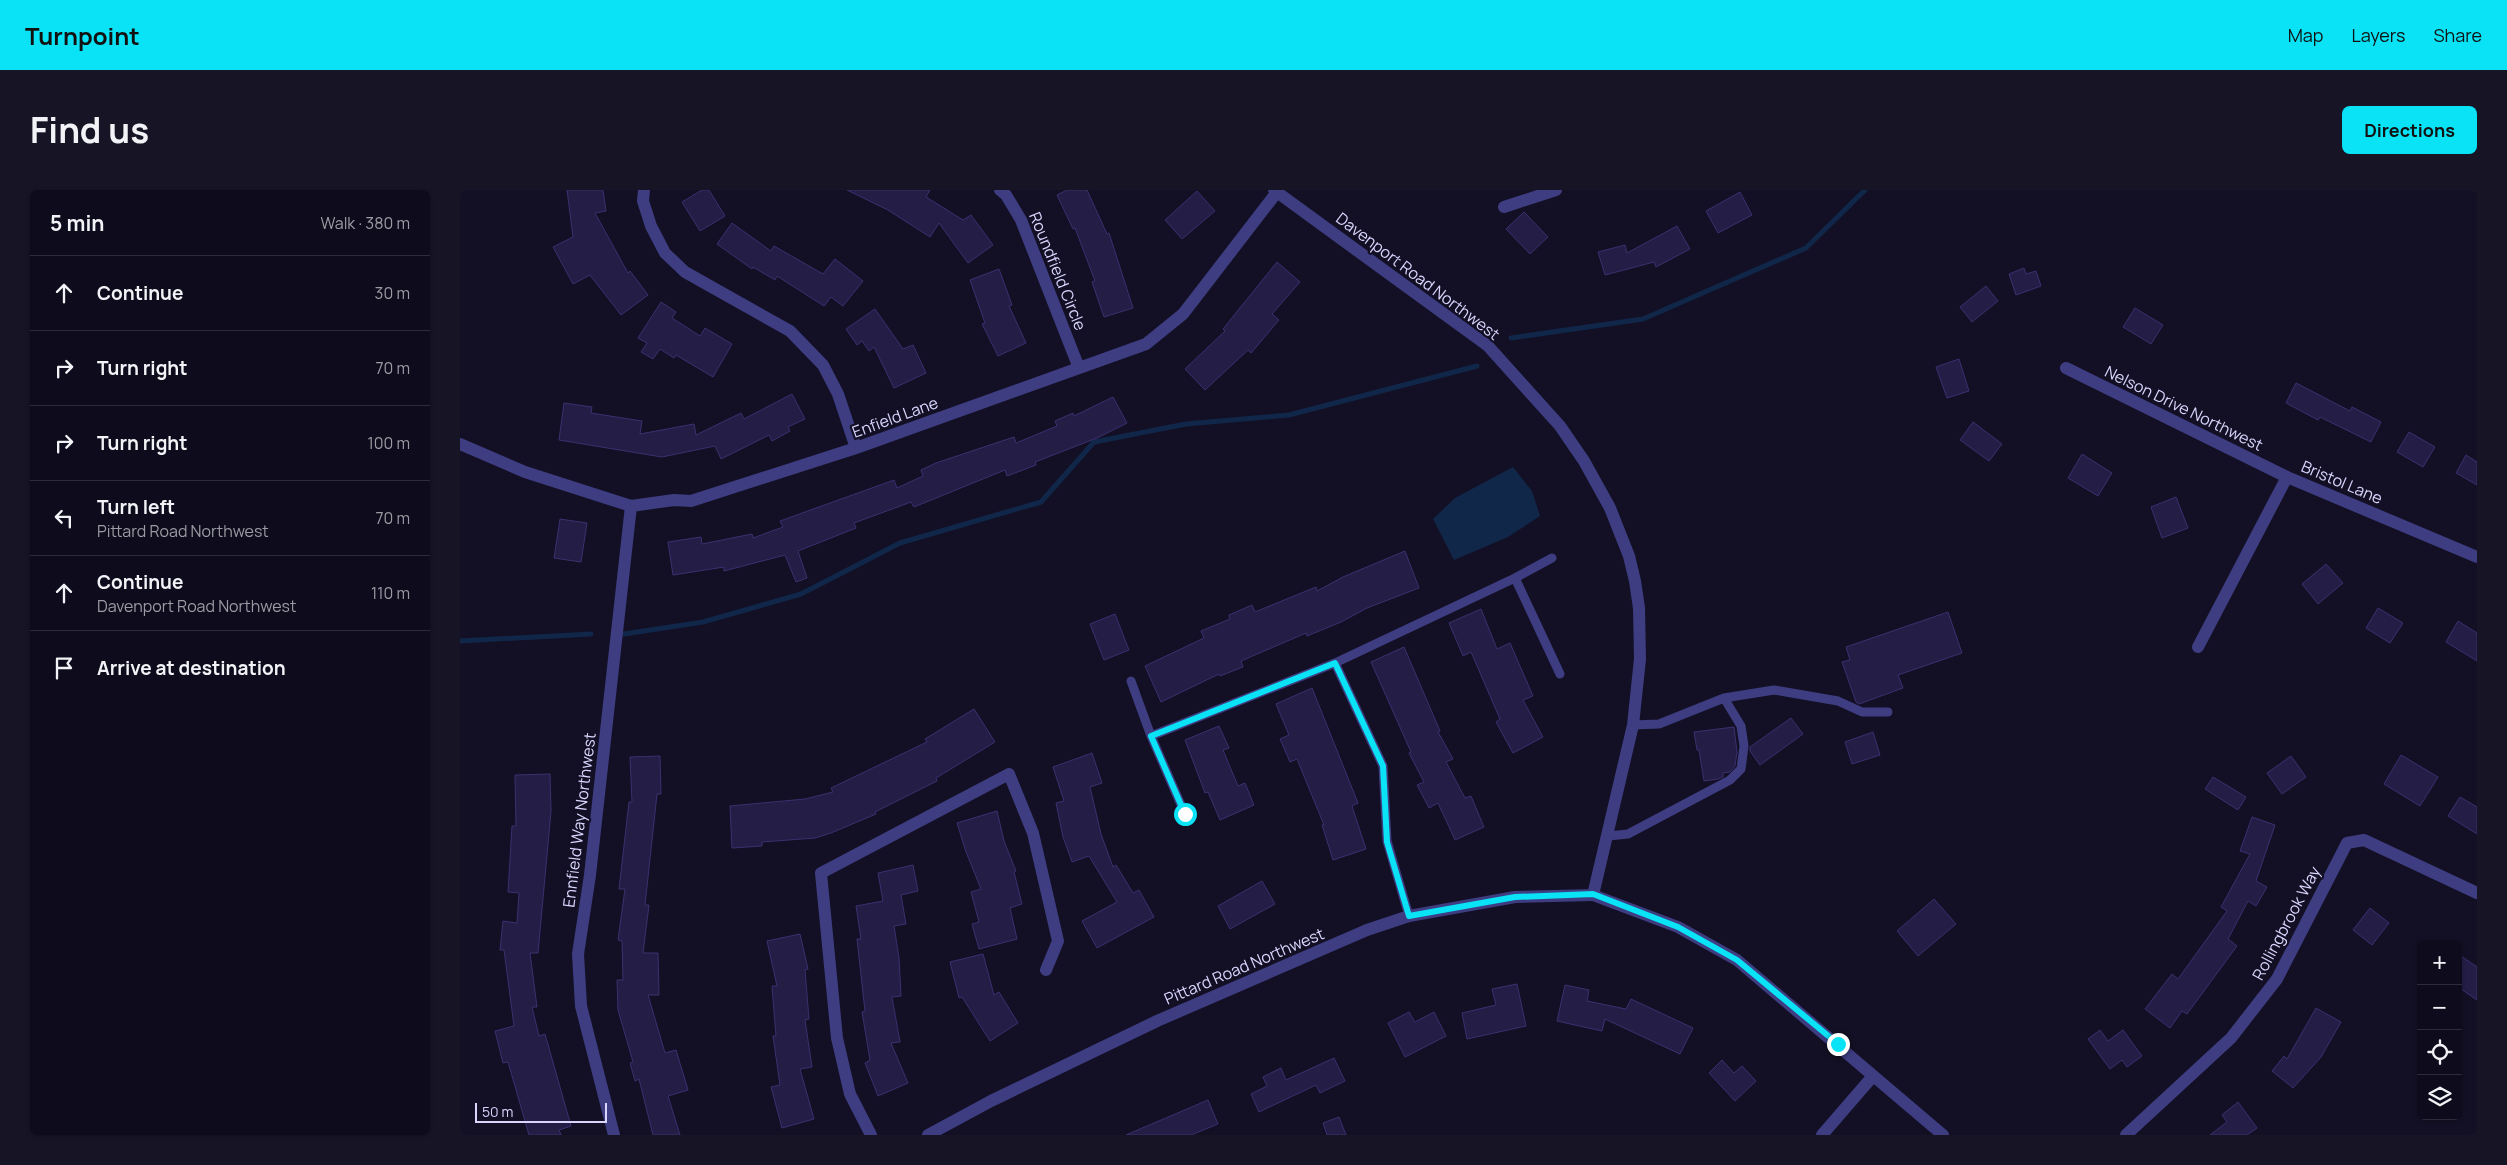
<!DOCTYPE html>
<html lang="en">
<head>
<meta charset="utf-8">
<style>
	body { margin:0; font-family:Manrope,sans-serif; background:#171525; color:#f1f3f6 }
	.controls { position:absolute; right:15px; bottom:15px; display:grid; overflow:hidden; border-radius:8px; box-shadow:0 1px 4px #0004 }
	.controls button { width:45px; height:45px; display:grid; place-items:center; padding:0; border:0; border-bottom:1px solid #2e2c3b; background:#0e0c1c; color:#f1f3f6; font:25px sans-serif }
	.scale { position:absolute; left:15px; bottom:12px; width:132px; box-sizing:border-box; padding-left:5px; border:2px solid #d9d5fd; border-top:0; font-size:14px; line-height:18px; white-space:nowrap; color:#d9d5fd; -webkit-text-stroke:4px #131025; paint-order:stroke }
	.stop { position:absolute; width:15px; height:15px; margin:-11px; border:4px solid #0ae2f5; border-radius:50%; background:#fff }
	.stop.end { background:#0ae2f5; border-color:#fff; box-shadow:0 1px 5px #0008 }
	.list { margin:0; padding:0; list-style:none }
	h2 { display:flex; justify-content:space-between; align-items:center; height:65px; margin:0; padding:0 20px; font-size:21px }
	h2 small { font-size:16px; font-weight:400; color:#9b9ba3 }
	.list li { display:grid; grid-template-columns:32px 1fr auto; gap:15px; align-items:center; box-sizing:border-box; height:75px; padding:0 20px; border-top:1px solid #2e2c3b }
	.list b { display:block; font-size:19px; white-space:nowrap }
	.list p { margin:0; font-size:16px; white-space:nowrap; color:#9b9ba3 }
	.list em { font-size:16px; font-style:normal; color:#9b9ba3 }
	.icon { flex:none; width:28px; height:28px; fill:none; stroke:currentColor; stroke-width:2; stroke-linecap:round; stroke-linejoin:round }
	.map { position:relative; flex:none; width:2017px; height:945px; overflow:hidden; border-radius:8px }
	header { display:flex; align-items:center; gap:30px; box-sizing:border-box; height:70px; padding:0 25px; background:#0ae2f5; color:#111 }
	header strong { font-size:24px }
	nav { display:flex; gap:28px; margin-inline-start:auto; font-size:18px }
	.intro { display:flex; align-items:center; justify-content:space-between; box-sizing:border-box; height:120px; padding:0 30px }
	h1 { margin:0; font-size:35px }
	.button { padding:12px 22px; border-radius:8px; background:#0ae2f5; color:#111; font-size:18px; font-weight:700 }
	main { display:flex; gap:30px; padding:0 30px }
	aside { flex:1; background:#0e0c1c; border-radius:8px; box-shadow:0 1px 4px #0004 }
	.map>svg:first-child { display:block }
	.water { fill:#102749 }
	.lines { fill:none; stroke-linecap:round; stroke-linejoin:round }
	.stream { stroke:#102749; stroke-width:5 }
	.building { fill:#241d45; stroke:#3b3070 }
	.service { stroke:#3e3d82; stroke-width:9 }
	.minor { stroke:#3e3d82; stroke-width:12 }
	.tertiary { stroke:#3e3d82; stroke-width:12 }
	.route { stroke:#0ae2f5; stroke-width:6 }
	.labels { text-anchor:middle; stroke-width:4.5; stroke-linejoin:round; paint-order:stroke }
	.street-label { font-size:16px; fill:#d9d5fd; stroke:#131025 }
</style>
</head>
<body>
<header>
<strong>Turnpoint</strong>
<nav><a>Map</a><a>Layers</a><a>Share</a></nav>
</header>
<div class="intro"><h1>Find us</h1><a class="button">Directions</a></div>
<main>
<aside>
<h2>5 min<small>Walk · 380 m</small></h2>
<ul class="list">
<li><svg class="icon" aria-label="ahead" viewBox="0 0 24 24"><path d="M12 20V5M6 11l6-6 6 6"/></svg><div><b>Continue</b></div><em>30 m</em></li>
<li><svg class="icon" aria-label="right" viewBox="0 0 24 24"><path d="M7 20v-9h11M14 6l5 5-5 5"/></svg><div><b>Turn right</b></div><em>70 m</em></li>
<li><svg class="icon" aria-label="right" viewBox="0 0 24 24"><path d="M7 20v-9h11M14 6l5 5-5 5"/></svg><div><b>Turn right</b></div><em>100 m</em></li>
<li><svg class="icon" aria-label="left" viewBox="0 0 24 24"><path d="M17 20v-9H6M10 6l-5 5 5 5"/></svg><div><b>Turn left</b><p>Pittard Road Northwest</p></div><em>70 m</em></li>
<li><svg class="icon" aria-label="ahead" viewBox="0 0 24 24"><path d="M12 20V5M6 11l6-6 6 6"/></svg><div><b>Continue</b><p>Davenport Road Northwest</p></div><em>110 m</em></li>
<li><svg class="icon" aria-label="arrive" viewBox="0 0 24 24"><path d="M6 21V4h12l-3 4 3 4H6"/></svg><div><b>Arrive at destination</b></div></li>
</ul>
</aside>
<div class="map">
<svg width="2017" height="945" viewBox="0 0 2017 945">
	<rect width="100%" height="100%" fill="#131025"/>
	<path class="water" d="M1053,277L1072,301L1080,326L1048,347L994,370L973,329L995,308Z"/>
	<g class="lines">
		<path class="stream" d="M1051,148L1183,129L1346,58L1405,0
			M164,444L243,432L341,404L440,353L581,312L634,252L726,234L829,225L1017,176
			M0,451L131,444"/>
	</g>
	<path class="building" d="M107,0H143L146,21L135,23L168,83L170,81L188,105L161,125L130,85L113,94L93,57L113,47Z
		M242,0H249L265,26L240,41L222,12Z
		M387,0H470L466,7L503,30L511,25L533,55L508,73L479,33L470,47L428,20Z
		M607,0H627L647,44L649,43L673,118L644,127L632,92L635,91L615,38L613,39L597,5Z
		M737,1L755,21L722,49L705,30Z
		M1280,2L1292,25L1258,43L1246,21Z
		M1064,22L1088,47L1070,64L1046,39Z
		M272,33L311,61L314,56L363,84L375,69L403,91L383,116L371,107L364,116L317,86L315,90L293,77L292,79L257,54Z
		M1217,36L1230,59L1196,77L1194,72L1145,85L1138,62L1165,55L1167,63Z
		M817,72L840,92L812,124L819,130L791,163L788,160L745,200L725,179L765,141L763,139Z
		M1564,78L1566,84L1576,81L1581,96L1556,105L1549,84Z
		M539,79L552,115L549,116L566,153L538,166L522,134L525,133L510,90Z
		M1526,96L1538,111L1512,132L1500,117Z
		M201,112L216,122L212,128L240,146L245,138L272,154L253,187L216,165L214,168L200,159L193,169L181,162L187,153L178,148Z
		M1675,118L1703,135L1691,154L1663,137Z
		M415,119L443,159L453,155L466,183L434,198L414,157L409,161L402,151L397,155L386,139Z
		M1499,169L1509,201L1487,208L1476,177Z
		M1836,193L1890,221L1892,217L1921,232L1911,252L1860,227L1858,230L1826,213Z
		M332,204L345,229L328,237L330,241L312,251L309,245L261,269L255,256L202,267L99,250L104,213L132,217L131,223L182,231L180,244L234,234L236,245L281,223L284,229Z
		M653,207L667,233L637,248L575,272L576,275L547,286L545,280L454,317L451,312L394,333L396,338L338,361L347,388L336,392L325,365L264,381V377L213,385L208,352L241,347L242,354L292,344L293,348L323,337L320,331L434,290L437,298L463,286L461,280L476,273L554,247L556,253L597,236L595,231L613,223L614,226Z
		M1513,232L1542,254L1529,271L1500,250Z
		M1949,242L1975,257L1963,277L1937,262Z
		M1622,264L1652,283L1638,306L1608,288Z
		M2006,265L2017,272V295L1996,283Z
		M1716,307L1728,338L1702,348L1691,317Z
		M100,329L127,333L121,372L94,368Z
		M945,361L959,398L907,418L881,432L847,446L846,443L781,471L783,477L760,486L759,484L701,512L685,476L744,448L741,441L770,429L769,425L792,415L795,422L856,397L857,401L883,387Z
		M1866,374L1883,393L1858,414L1842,394Z
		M1918,418L1943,433L1930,453L1906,438Z
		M1021,419L1037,459L1050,453L1073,506L1063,510L1083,547L1053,563L1036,532L1040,529L1011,462L1003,466L989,433Z
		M1488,422L1502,463L1438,485L1443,498L1399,514L1396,512L1382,472L1390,470L1386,457Z
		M655,424L669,460L644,470L630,434Z
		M1998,431L2017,443V471L1986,452Z
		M944,457L980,541L978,542L993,569L986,572L1005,608L1011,606L1024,637L995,650L978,613L969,618L957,595L964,592L949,563L951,562L911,472Z
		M852,498L898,613L892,616L906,659L873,670L862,635H864L837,569L830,572L820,549L829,545L816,514Z
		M514,519L535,552L476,588L477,591L415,622L416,624L371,643L355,648L302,652V656L272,658L270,616L345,609L373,602L371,598L467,552L465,549Z
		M1331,528L1343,544L1300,575L1290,561V557Z
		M759,536L769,558L763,560L778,596L785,593L794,615L760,630L748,602L745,603L725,550Z
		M1274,537L1277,562L1275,576L1270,582L1263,583V587L1258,589L1244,591L1239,560H1237L1234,542Z
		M1413,542L1420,565L1392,574L1385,552Z
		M632,563L642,593L630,597L641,644L653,677L656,675L673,703L679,700L694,727L637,758L622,731L657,712L629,666L612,672L603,647L596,613L604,611L593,577Z
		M1941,565L1978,587L1960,616L1924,594Z
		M200,566L201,604H197L185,715H189L183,763H198L199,805H188L205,863L216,860L228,900L208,906L220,945H193L179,889L175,891L170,873L173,872L158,820L157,790H163L162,751L158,750L165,699H159L169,612H172L170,567Z
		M1831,566L1846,587L1822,604L1807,583Z
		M90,584L91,621L78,763H70L77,817H72L79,846L85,844L111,936L99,940L101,945H69L48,872L43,873L35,841L54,836L44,760H40L43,731L57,733L59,703L48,702L52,636H56L55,585Z
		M1753,587L1786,607L1778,620L1745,599Z
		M2000,607L2017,617V644L1988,626Z
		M537,621L544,651L556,681L554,682L562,714L550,718L557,749L519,759L512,734L519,732L511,702L521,699L506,662L497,633Z
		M1792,627L1815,635L1796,691L1807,697L1796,716L1788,711L1768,749L1777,756L1727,824L1722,821L1710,838L1685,819L1712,784L1718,789L1767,721L1761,717L1790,664L1780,661Z
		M453,675L458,701L441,705L446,734L434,736L439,768L441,806L432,807L440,852L431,853L448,893L418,906L405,873L410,870L402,822L405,821L397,749H401L396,716L423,711L418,683Z
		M802,691L815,714L770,739L758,716Z
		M1474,709L1496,734L1458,766L1437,741Z
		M1910,718L1929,733L1912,755L1893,740Z
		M340,744L348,779L345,780L349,829L345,830L352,877L340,879L354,929L322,938L311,897L320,895L313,846H316L312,796H317L307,751Z
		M523,764L534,805L539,802L558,833L530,851L502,807L499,808L490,772Z
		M1998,764L2017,777V810L1998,797Z
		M1057,794L1066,836L1007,849L1002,823L1036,815L1032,799Z
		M1105,795L1129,800L1127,811L1166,819L1171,809L1233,838L1220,864L1145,829L1142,841L1097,831Z
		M1856,818L1881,832L1861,867L1833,898L1812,881L1824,866L1827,869Z
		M949,822L955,832L974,822L986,846L945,867L928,833Z
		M1640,840L1648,851L1663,840L1682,866L1667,877L1662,870L1650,879L1628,849Z
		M874,868L885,891L860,903L856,895L799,922L791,904L807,896L803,887L821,878L826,890Z
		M1262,870L1274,883L1282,876L1296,891L1275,911L1249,883Z
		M748,910L758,934L731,945H666Z
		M1778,912L1797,938L1787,945H1750L1767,932L1762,925Z
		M879,927L886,945H867L863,933Z"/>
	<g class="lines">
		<path class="service" d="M1055,388L1092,368
			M671,491L691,546L725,624
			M1264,508L1314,500L1378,511L1402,522H1428
			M691,546L875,473
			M1148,646L1168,644L1270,590L1281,579L1284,556L1281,536L1264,508L1199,534L1173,535
			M949,726L927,651L923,576L875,473L1055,388L1100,484"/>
		<path class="minor" d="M184,0L183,11L191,36L205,63L225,82L330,141L363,175L378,204L396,258
			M540,0L546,5L561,30L619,178
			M1044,17L1096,0
			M1606,178L1827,287L2017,367
			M0,254L65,282L171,316L214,310L231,311L396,258L686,154L723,124L817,2
			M1738,457L1827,287
			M154,945L121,816L118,764L130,685L171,316
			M411,945L390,904L377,848L361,683L549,584L573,643L598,751L586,780
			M468,945L531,911L697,831L907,740L949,726L1055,707L1133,705
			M1362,945L1413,886
			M1666,945L1771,848L1817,789L1887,653L1904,650L2017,703"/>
		<path class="tertiary" d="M814,0L1028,156L1100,236L1124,271L1150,318L1169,366L1175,391L1179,418L1180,469L1173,535L1133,705L1218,737L1277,770L1483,945"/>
	</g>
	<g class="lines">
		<path class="route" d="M725,624L691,546L875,473L923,576L927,652L949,726L1055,707L1133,704L1218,737L1277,770L1378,854"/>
	</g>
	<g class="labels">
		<g class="street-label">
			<text transform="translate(598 81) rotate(68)" y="6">Roundfield Circle</text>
			<text transform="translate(958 86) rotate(37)" y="6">Davenport Road Northwest</text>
			<text transform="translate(1724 218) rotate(26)" y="6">Nelson Drive Northwest</text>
			<text transform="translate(435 227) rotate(-20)" y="6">Enfield Lane</text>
			<text transform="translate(1882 292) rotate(23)" y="6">Bristol Lane</text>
			<text transform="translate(119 630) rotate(-83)" y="6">Ennfield Way Northwest</text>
			<text transform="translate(1826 733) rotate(-62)" y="6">Rollingbrook Way</text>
			<text transform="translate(784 776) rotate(-23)" y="6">Pittard Road Northwest</text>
		</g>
	</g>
</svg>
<div class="controls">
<button>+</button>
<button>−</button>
<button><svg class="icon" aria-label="locate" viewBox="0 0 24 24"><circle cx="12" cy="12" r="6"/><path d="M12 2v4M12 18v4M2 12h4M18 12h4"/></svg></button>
<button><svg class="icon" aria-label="layers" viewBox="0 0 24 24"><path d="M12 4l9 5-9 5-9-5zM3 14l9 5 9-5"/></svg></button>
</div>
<div class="scale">50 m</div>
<div class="stop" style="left:725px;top:624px"></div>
<div class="stop end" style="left:1378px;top:854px"></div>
</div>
</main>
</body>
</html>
